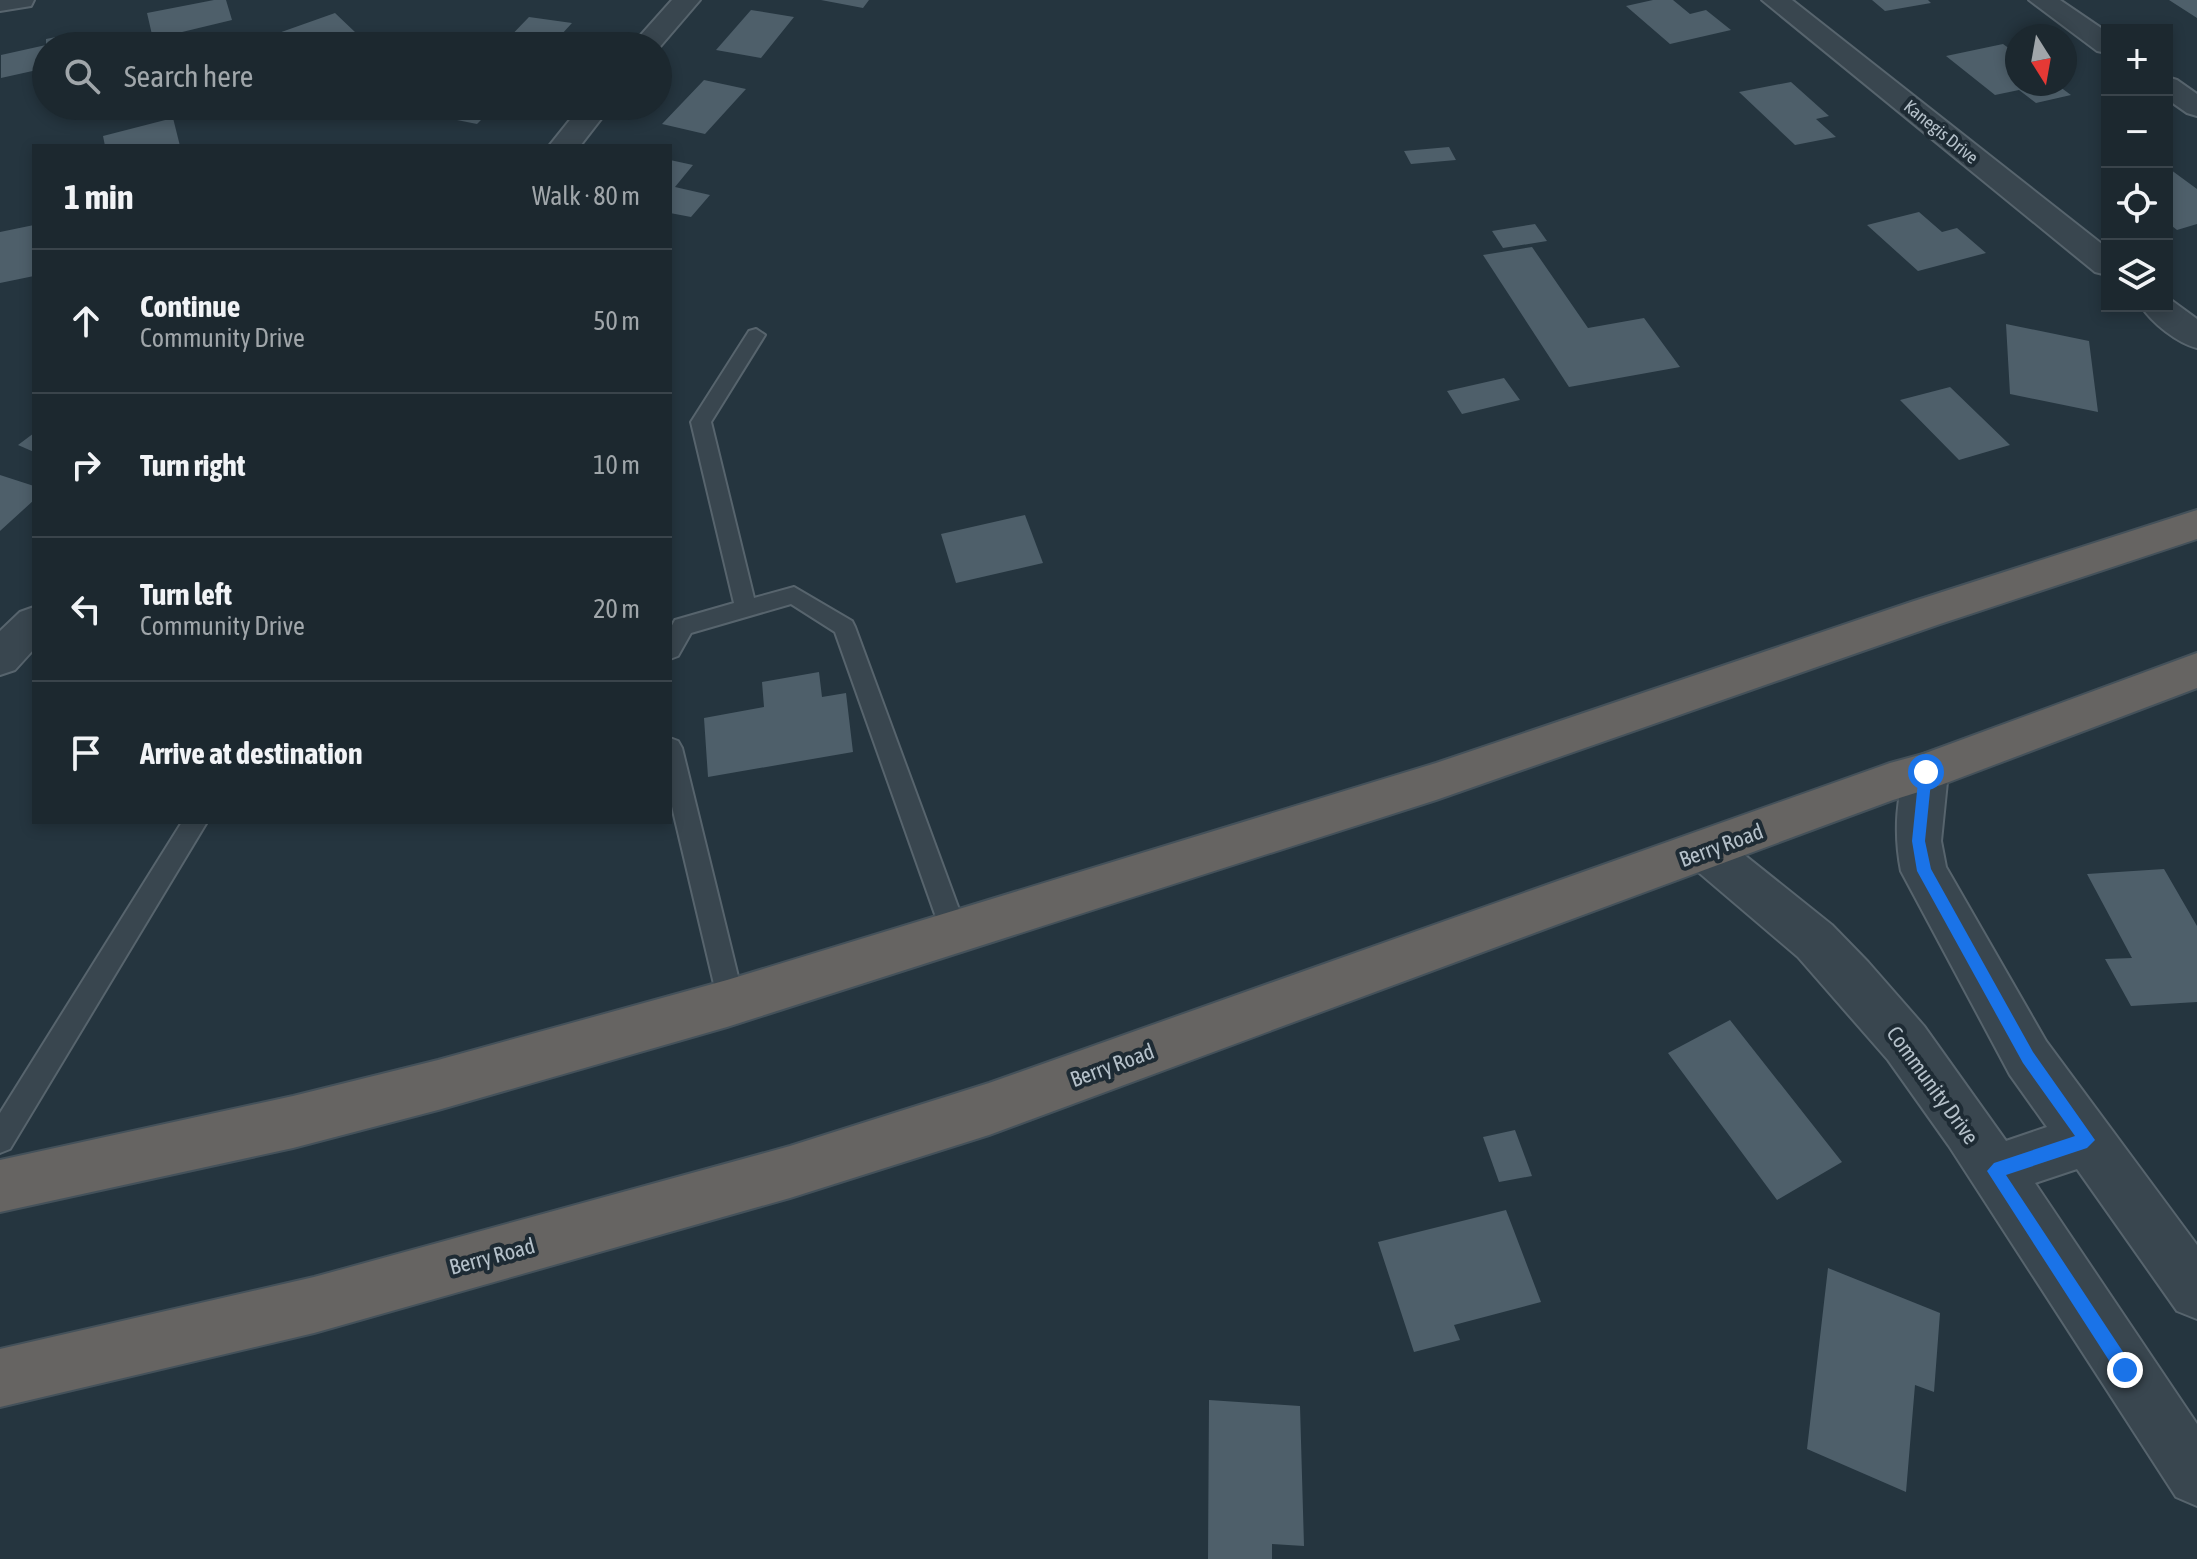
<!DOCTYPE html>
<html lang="en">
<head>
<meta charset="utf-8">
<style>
	body { margin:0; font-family:"Asap Condensed",sans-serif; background:#29343b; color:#f1f3f6 }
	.controls { position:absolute; right:24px; top:24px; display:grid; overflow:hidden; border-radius:0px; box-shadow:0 4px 12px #0003 }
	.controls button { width:72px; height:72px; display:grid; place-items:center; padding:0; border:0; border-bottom:2px solid #3a444b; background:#1c282f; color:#f1f3f6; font:40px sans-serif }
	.compass { position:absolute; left:2005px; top:24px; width:72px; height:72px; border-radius:50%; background:#1c282f; box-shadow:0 4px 12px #0003; rotate:169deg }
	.stop { position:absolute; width:24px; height:24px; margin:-18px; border:6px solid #1a73e8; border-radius:50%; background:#fff }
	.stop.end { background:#1a73e8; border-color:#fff; box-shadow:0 2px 8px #0008 }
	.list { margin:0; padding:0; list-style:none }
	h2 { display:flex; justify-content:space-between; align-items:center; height:104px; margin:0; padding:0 32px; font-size:34px }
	h2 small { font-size:26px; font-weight:400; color:#a0a6aa }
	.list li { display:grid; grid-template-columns:52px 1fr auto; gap:24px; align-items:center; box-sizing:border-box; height:144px; padding:0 32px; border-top:2px solid #3a444b }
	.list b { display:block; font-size:30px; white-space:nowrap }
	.list p { margin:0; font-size:26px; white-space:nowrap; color:#a0a6aa }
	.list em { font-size:26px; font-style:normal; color:#a0a6aa }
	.icon { flex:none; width:44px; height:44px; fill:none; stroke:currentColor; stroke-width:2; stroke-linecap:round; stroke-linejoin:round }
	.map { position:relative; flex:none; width:2197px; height:1559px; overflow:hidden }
	.search { position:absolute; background:#1c282f; box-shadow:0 4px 12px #0003; left:32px; top:32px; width:640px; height:88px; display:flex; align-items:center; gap:20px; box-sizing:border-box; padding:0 28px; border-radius:44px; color:#a0a6aa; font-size:30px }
	.panel { position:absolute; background:#1c282f; box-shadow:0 4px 12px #0003; left:32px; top:144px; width:640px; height:680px; border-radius:0px }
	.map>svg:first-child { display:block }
	.building { fill:#4e5f6a }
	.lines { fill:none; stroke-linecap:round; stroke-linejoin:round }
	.service-casing { stroke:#57646d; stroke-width:4 }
	.minor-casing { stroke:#57646d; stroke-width:4 }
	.trunk-casing { stroke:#44515a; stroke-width:4 }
	.service { fill:#39464f; fill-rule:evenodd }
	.minor { fill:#39464f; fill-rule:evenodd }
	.trunk { fill:#666462; fill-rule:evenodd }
	.route { fill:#1a73e8 }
	.labels { text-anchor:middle; stroke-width:8; stroke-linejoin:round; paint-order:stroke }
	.far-street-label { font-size:18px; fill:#b5c1ca; stroke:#1e2b34 }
	.street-label { font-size:22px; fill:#b5c1ca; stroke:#1e2b34 }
</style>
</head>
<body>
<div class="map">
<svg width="2197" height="1559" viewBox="0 0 2197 1559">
	<rect width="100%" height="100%" fill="#25353f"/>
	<path class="building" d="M214,0H226L232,20L153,39L147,13Z
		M821,0H869L863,8Z
		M1653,0H1673L1690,14L1706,10L1731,30L1670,44L1626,6Z
		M1872,0H1928L1931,3L1885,11Z
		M2169,0H2197V18Z
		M751,10L794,17L761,58L716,50Z
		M335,13L356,33L321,46H261L256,41Z
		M529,17L572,23L551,46H501Z
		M81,32L82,46H46V68L1,78V55L46,45V39Z
		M2003,44L2017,54V84H2056L2071,95L2036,103L2019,90L1995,95L1946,56Z
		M704,80L746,89L705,134L662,124Z
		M1791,82L1829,116L1816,119L1836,137L1795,145L1739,92Z
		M447,106H495L477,124L437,116Z
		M173,118L180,146H105L103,136Z
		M1449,147L1456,160L1411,164L1404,151Z
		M670,160L693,165L675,187L710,195L691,217L670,213Z
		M2167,167L2197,189V224L2177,230L2167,222Z
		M1919,212L1942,232L1957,228L1986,253L1918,271L1867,225Z
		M1535,224L1547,241L1503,248L1492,231Z
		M34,225V276L0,283V232Z
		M1532,247L1588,328L1644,318L1680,367L1569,387L1483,255Z
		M2006,324L2089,341L2098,412L2010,394Z
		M1504,378L1520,400L1462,414L1447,391Z
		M1950,387L2010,445L1959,460L1900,400Z
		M34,433V452L18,445Z
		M0,475L34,486V500L0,531Z
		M1025,515L1043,563L956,583L941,534Z
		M819,672L822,697L846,693L853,752L708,777L704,718L764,707L762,682Z
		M2164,869L2197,926V1002L2131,1006L2105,959L2132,958L2087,874Z
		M1730,1020L1842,1162L1777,1200L1668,1053Z
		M1515,1130L1532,1176L1499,1182L1483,1137Z
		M1506,1210L1541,1302L1454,1325L1460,1340L1414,1352L1378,1242Z
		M1828,1268L1940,1313L1934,1392L1915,1385L1906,1492L1807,1449Z
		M1209,1400L1300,1406L1304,1546L1272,1544V1559H1208Z"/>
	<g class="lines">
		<defs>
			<path id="service" d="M756,329L765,335L711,422L754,598L794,587L852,621L855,627L968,934L964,942L955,946L946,942L942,934L835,632L791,604L691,633L678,656L670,659V629L675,620L734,603L691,422L749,331Z
				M670,738L678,741L682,748L744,1001L740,1010L731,1014L722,1010L718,1001L670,798Z
				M182,822H207L10,1149L0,1153V1113Z"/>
			<path id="minor" d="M0,0H34L31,6L0,11Z
				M672,0H700L658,49V46H631Z
				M1762,0H1792L2107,248V275L2095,272Z
				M2029,0H2060L2107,32V53L2097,51Z
				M2167,77L2177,80L2197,94V116L2187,113L2167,99Z
				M581,106H611L580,146H549Z
				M2167,297L2197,319V348C2177,343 2152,323 2141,306H2167Z
				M34,607V649L15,670L0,675V631L20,612Z
				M1926,753L1941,759L1948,772L1941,841L1946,867L2046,1041L2197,1245V1319L2177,1311L2077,1169L2035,1183L2197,1424V1506L2176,1497L1949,1146L1888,1060L1798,957L1690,865L1683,851L1690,837L1706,831L1722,837L1832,925L1868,962L1924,1026L2006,1141L2047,1127L2010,1075L1901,871C1894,836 1895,792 1911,759Z"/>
			<path id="trunk" d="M2197,510V539L1940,624L1436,800L727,1027L438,1110L293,1148L0,1212V1160L293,1096L438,1060L727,980L1436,763L1911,602Z
				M2197,653V688L1941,785L1893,800L989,1135L790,1198L314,1333L0,1407V1349L314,1277L790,1146L989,1083L1890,763L1923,754Z"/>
		</defs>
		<use href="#service" class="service-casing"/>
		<use href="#minor" class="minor-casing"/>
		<use href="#trunk" class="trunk-casing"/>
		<use href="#service" class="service"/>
		<use href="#minor" class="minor"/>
		<use href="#trunk" class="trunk"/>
	</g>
	<path class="route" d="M1926,767L1932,772L1925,841L1931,869L2033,1052L2095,1140L2087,1148L2006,1175L2131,1364L2134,1370L2131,1376L2125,1378L2119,1376L1987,1171L1994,1163L2075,1136L2023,1063L1917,871L1912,841L1919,772Z"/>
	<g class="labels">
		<g class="far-street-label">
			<text transform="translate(1941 132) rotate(39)" y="6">Kanegis Drive</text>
		</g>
		<g class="street-label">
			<text transform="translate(1721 845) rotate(-20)" y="8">Berry Road</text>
			<text transform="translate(1112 1065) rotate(-20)" y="8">Berry Road</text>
			<text transform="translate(1933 1085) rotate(54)" y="8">Community Drive</text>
			<text transform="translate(492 1256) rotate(-15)" y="8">Berry Road</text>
		</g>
	</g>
</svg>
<div class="controls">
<button>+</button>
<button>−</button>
<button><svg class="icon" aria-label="locate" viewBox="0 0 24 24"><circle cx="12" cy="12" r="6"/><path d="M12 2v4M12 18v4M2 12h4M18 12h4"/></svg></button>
<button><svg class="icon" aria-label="layers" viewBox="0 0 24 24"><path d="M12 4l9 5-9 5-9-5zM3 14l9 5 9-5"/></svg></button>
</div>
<svg class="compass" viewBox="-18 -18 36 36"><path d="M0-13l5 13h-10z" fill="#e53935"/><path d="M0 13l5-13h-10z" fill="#a0a6aa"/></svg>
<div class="stop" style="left:1926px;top:772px"></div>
<div class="stop end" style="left:2125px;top:1370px"></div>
<div class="search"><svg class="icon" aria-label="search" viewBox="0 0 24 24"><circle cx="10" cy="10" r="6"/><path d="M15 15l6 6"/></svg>Search here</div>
<section class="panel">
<h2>1 min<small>Walk · 80 m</small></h2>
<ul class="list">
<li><svg class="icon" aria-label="ahead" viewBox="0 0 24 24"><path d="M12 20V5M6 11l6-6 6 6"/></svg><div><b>Continue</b><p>Community Drive</p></div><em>50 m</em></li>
<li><svg class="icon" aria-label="right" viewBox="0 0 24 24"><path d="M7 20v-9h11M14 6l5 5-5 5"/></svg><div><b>Turn right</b></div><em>10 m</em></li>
<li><svg class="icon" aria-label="left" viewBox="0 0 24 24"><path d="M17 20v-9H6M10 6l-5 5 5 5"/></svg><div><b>Turn left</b><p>Community Drive</p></div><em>20 m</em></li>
<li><svg class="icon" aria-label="arrive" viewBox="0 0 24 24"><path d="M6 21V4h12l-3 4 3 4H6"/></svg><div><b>Arrive at destination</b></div></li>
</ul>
</section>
</div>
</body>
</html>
